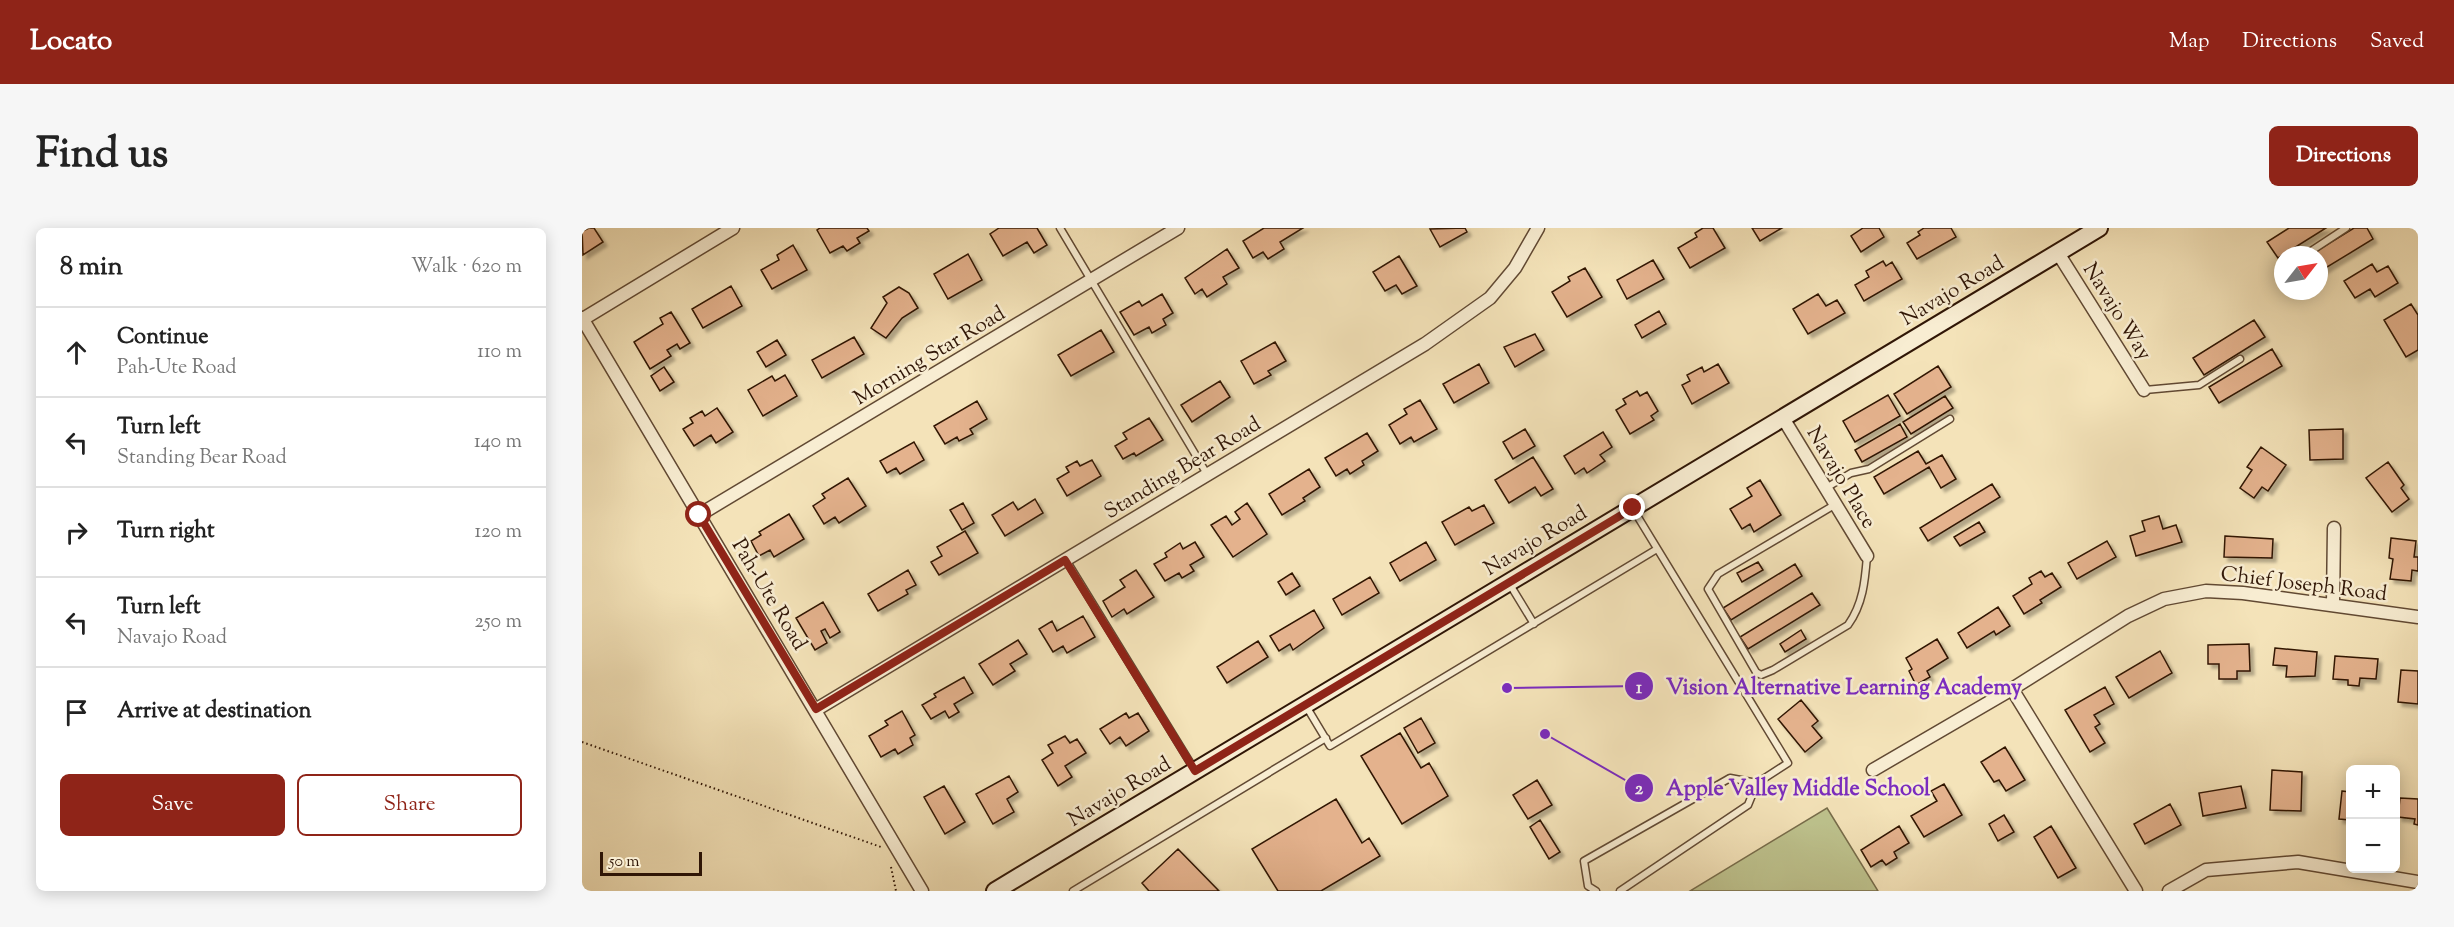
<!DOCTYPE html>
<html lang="en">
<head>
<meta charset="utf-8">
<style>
	body { margin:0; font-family:"Sorts Mill Goudy",serif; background:#f6f6f6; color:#222 }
	.controls { position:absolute; right:18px; bottom:18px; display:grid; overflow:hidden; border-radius:9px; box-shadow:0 3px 15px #0003 }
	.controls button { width:54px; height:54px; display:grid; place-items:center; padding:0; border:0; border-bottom:2px solid #e0e0e0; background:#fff; color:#222; font:30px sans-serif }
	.compass { position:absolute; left:1692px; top:18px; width:54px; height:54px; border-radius:50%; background:#fff; box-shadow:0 3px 15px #0003; rotate:59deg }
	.scale { position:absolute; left:18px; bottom:15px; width:102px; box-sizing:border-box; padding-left:6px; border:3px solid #301606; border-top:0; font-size:16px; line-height:21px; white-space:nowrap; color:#301606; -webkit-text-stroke:4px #f8edd2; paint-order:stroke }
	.stop { position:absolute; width:18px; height:18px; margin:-14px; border:4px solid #8f2418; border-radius:50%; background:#fff }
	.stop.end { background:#8f2418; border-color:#fff; box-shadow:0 2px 6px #0008 }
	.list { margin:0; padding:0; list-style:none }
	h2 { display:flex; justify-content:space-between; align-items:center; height:78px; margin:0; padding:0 24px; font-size:26px }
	h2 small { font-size:20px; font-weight:400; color:#767676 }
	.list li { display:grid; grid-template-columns:39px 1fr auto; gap:18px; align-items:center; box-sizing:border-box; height:90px; padding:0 24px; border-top:2px solid #e0e0e0 }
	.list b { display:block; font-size:22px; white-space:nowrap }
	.list p { margin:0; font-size:20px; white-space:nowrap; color:#767676 }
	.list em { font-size:20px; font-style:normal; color:#767676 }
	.actions { display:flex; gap:12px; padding:18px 24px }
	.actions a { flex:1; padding:14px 0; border:2px solid #8f2418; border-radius:9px; text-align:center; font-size:21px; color:#8f2418 }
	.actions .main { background:#8f2418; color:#fff }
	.icon { flex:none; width:33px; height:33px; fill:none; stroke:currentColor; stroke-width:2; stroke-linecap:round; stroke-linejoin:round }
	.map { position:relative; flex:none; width:1836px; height:663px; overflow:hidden; border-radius:9px }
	header { display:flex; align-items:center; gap:36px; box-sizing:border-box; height:84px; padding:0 30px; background:#8f2418; color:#fff }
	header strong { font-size:28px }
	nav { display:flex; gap:33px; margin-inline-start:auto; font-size:21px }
	.intro { display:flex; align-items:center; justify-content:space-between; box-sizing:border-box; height:144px; padding:0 36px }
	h1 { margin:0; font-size:42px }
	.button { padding:15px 27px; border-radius:9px; background:#8f2418; color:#fff; font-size:21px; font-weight:700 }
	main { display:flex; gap:36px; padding:0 36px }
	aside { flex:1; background:#fff; border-radius:9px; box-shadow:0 3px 15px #0003 }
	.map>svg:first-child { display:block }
	.green { fill:#bec38e; stroke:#776c4a; stroke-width:1.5 }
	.building { fill:#e4b28d; stroke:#301606; stroke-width:1.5; filter:url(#shadow) }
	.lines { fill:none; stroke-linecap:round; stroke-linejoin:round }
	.service-casing { stroke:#614933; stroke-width:9 }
	.minor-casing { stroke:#614933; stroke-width:15 }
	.secondary-casing { stroke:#301606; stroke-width:20 }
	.path { stroke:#301606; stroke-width:2; stroke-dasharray:1.5 3; stroke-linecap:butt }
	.service { stroke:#f8edd2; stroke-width:6 }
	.minor { stroke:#f8edd2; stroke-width:12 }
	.secondary { stroke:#f8edd2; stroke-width:16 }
	.route { stroke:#8f2418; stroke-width:8 }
	.labels { text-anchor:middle; stroke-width:5; stroke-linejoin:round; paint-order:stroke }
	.street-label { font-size:21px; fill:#301606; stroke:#f8edd2 }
	.leader { fill:none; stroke:#7b2cbf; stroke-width:2 }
	.callout-dot { fill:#7b2cbf; stroke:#f8edd2; stroke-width:2 }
	.mark-label { font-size:18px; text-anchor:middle; font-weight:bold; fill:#fff }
	.callout-label { font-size:22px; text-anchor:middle; font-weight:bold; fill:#7b2cbf; stroke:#f8edd2; stroke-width:5; stroke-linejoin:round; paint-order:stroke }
</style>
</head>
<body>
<header>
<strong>Locato</strong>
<nav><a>Map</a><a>Directions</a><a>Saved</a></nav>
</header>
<div class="intro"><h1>Find us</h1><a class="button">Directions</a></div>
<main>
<aside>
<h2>8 min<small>Walk · 620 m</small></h2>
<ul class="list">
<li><svg class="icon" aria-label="ahead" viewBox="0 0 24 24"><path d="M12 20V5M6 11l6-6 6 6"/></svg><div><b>Continue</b><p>Pah-Ute Road</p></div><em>110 m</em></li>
<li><svg class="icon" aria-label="left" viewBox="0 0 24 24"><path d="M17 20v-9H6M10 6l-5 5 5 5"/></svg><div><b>Turn left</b><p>Standing Bear Road</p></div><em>140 m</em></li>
<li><svg class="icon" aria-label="right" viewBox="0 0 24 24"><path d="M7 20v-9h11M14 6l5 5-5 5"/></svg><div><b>Turn right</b></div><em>120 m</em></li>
<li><svg class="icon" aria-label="left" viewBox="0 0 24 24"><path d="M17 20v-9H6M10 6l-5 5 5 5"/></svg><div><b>Turn left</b><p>Navajo Road</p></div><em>250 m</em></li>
<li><svg class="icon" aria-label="arrive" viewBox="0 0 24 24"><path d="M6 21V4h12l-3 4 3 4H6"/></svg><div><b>Arrive at destination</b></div></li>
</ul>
<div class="actions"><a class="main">Save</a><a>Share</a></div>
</aside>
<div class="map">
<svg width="1836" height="663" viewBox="0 0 1836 663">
	<defs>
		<filter id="shadow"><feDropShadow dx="4" dy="4" stdDeviation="1.5" flood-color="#0004"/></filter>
	</defs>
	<rect width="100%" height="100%" fill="#f4e3b9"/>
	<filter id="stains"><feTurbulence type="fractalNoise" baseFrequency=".00333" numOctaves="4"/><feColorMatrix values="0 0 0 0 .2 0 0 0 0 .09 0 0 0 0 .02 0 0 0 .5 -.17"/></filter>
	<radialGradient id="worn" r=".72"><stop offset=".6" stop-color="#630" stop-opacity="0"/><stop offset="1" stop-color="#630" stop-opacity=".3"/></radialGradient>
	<path class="green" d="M1245,580L1296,663H1108Z"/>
	<path class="building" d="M7,0H12L21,14L1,27L0,1L1,3Z
		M238,0H285L287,3L275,10L278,15L265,23L261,18L248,25L235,2Z
		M417,0H455L465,17L452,25L445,14L421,28L408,6Z
		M682,0H721L698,14L702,21L686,31L681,24L671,30L661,13Z
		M883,0L885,4L858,19L848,1Z
		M1121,0H1131L1143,20L1108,40L1096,20L1115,9L1113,5Z
		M1170,0H1200L1178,13Z
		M1281,0H1297L1302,9L1279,24L1269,8Z
		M1342,0H1369L1374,9L1335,31L1325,15L1338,7L1336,4Z
		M1707,0H1744L1696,30L1685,14Z
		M1772,0H1785L1791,11L1737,44V27H1728Z
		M211,17L225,42L190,61L179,42L197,32L195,27Z
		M645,21L657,40L641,49L645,56L625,69L620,61L613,66L603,50Z
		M386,26L400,52L366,71L352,46Z
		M817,28L835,58L820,66L814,57L803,63L791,44Z
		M1071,32L1082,51L1045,71L1035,52Z
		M1301,33L1304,38L1310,34L1320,51L1282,73L1273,57L1287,49L1284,43Z
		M1790,36L1795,44L1806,38L1816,55L1793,69L1788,61L1773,70L1762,53Z
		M1003,40L1020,69L985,89L970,64L988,53L986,49Z
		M149,58L160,78L121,100L110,81Z
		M317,59L327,65L336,80L320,90L304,110L289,100L305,75L301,69Z
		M580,66L591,85L581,91L584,97L570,105L567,99L552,107L538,84L557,73L560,78Z
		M1236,66L1244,78L1255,72L1263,85L1226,106L1211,81Z
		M1829,76L1836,87V122L1824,129L1802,92Z
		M1077,83L1084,96L1060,110L1053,97Z
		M89,84L108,115L98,121L95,116L85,122L89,128L68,141L52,114L81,96L78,90Z
		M1672,92L1683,109L1622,147L1611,130Z
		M519,102L532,124L489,148L476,127Z
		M953,106L962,122L933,139L922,119Z
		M272,109L282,126L240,150L230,132Z
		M195,112L204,127L184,139L175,124Z
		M693,114L704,133L686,143L689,147L672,156L659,133Z
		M1690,121L1700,138L1637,175L1627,159Z
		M897,136L907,155L872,175L861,156Z
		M1136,136L1147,155L1110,176L1100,157L1108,153L1105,147L1120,139L1122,144Z
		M1356,138L1369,159L1325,186L1312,166Z
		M82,139L92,154L78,163L69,148Z
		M203,147L215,168L181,188L166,162L190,148L193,153Z
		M638,153L648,169L610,194L599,177Z
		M1055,163L1058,168L1065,164L1076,183L1069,188L1072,192L1048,206L1034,182L1044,176L1041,171Z
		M1306,167L1318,188L1273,214L1261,193Z
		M1363,168L1371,180L1329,206L1321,194Z
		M838,172L855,201L832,214L829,209L818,216L807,197L825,186L822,181Z
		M395,173L405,191L388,201L391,206L377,213L375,209L363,216L352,198Z
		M135,180L151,204L134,215L129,207L112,218L101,201L111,195L108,190L120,183L123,188Z
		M567,190L581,212L554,228L552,225L541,231L533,218L545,211L541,205Z
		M1318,196L1325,209L1280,234L1273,222Z
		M943,201L953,218L931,231L921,214Z
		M1761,201V231L1728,232L1727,202Z
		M1021,204L1030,219L1018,227L1023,233L1005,245L1002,240L993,246L982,228Z
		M785,205L796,223L780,233L782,237L768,246L765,241L754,248L743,230Z
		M332,214L342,232L318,246L314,240L305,245L298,233Z
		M1679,219L1704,237L1686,263L1680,259L1672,270L1658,260L1670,242L1665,239Z
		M1336,223L1344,236L1360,227L1374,251L1359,260L1347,239L1302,266L1292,249Z
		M951,229L971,261L959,268L953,259L927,275L913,252Z
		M510,232L519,248L485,268L475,251L487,244L484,239L495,233L498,238Z
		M1806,234L1822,257L1819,260L1827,271L1810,284L1784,250Z
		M727,241L738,259L721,270L723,273L700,287L687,266Z
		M266,250L284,278L257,295L253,289L242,296L231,278L243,270L240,266Z
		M1178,252L1199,287L1172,304L1168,296L1160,301L1148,281L1170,268L1165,260Z
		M1410,256L1418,269L1346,313L1338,300Z
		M453,271L461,285L423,308L410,287L431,274L436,282Z
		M381,275L392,295L380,302L368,282Z
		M665,275L685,306L651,329L629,297L644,288L650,297L658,291L653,284Z
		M902,277L912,295L873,317L860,294L887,279L890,283Z
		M207,286L222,311L192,329L188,322L177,328L169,313L179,307L177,304Z
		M1577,288L1581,301L1594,297L1600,314L1554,328L1548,308L1563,303L1560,293Z
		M1397,294L1403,304L1378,318L1372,309Z
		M383,303L396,325L357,347L349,334L360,328L355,319Z
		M1643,308L1691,311L1690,330L1642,329Z
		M1809,310L1834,313L1832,329H1836V343L1830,342L1829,353L1808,351L1811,331L1807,330Z
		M1525,313L1534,329L1495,351L1486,335Z
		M613,314L622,329L608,337L612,343L600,350L597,345L583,353L572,336L585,329L583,325L598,315L601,321Z
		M844,314L854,332L818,353L808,335Z
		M1176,334L1181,342L1160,354L1155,345Z
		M1213,336L1220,348L1149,392L1141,380Z
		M326,342L334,357L324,362L326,366L296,383L286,366Z
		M554,342L572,369L545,386L542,381L530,389L521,373L543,359L538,352Z
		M1459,343L1463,349L1470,345L1479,359L1458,372L1460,375L1442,386L1431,368L1450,356L1447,350Z
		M710,345L718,358L704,367L696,354Z
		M788,349L797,365L760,387L751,371Z
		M1230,365L1238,377L1166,421L1158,409Z
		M241,374L258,404L248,410L243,401L239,403L245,415L233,422L214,390Z
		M1416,379L1428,398L1414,407L1412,403L1385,420L1376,405Z
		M732,382L742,400L711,422L708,416L697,423L688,408Z
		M501,388L513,409L485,425L481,418L471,424L457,401L470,393L475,403Z
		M1219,402L1224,411L1203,424L1198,416Z
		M1355,411L1366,430L1345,443L1348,449L1334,457L1327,443L1330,441L1324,430Z
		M436,412L445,426L428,436L433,443L411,457L397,436Z
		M676,413L686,429L645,455L635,439Z
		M1667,416L1668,443H1655V451H1637V436H1626V417Z
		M1693,420L1735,424L1733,448L1704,449L1705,438L1691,437Z
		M1578,423L1590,445L1547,470L1534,449Z
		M1753,428L1796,431L1794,451L1778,450L1777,458L1766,457V452L1751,451Z
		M1819,442L1836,443V476L1816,474Z
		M382,449L391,465L372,476L377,484L367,490L363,483L349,491L340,477L354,469L352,466Z
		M1523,459L1532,476L1512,487L1518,496L1513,499L1523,515L1508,524L1483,482Z
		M1219,472L1236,493L1230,498L1240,510L1223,524L1196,491Z
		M320,483L333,507L328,510L331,517L316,526L313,521L299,529L287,508L306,497L303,493Z
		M544,485L547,490L556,485L567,503L544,518L538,509L528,516L518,501Z
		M839,490L853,515L836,525L822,500Z
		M818,505L839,540L847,535L866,568L820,596L779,528Z
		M483,508L488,515L495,511L504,525L483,538L490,549L476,558L460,532L471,525L466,517Z
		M1423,519L1443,552L1424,563L1417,552L1412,554L1399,534Z
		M1690,542L1720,544L1719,583L1688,582Z
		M427,548L436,564L425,571L432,584L411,596L394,566Z
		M955,552L970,577L946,591L931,567Z
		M1362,556L1380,587L1342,609L1329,588L1355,573L1349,563Z
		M362,558L383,594L363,606L342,569Z
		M1659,558L1664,580L1621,588L1617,565Z
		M1760,563L1768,564V592L1757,591Z
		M1818,570L1836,571V597L1832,596L1833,591L1816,589Z
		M754,571L780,615L787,610L798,628L739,663H696L670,621Z
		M1588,576L1599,597L1563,616L1552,596Z
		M1422,587L1432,604L1416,613L1407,596Z
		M958,592L978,624L967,631L948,599Z
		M1317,598L1327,615L1312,624L1315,630L1304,637L1300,632L1289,639L1279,622Z
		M1469,598L1494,640L1476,650L1452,609Z
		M596,621L637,663H567L560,655Z"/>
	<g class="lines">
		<defs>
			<path id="service" d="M478,0L625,246
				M1723,27L1764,0
				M1563,162L1617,157L1658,131
				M1244,260L1269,245L1287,241L1368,191
				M1254,276L1136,346L1126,361L1174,444L1179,447L1191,442L1266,397C1281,376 1283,353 1285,328
				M484,332L612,541
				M927,355L952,396
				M724,478L748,518L1075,321
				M491,663L744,510
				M1014,663L1006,658L1002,633L1148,550L1175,555
				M1038,663L1166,577L1175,555L1206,535L1051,281"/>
			<path id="minor" d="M1476,25L1562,162
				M0,90L340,663
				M1,91L151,0
				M1201,190L1285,328
				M117,287L596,0
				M1751,376L1752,300
				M1430,461L1554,663
				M235,481L843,116L908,70L933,40L956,0
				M1291,542L1430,461L1546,388L1582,371L1624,363L1661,365L1836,389
				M1587,663L1624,642L1716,634L1836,654"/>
			<path id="secondary" d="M413,663L1517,0"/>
		</defs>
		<use href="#service" class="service-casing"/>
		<use href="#minor" class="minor-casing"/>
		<use href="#secondary" class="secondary-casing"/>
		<path class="path" d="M0,514L299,619
			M309,639L314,663"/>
		<use href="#service" class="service"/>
		<use href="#minor" class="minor"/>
		<use href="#secondary" class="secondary"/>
	</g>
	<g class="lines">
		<path class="route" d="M117,287L234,481L483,332L613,543L1051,280"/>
	</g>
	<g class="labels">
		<g class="street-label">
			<text transform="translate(1370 62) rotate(-31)" y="7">Navajo Road</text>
			<text transform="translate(1536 83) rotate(58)" y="7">Navajo Way</text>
			<text transform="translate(347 127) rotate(-31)" y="7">Morning Star Road</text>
			<text transform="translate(600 239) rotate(-31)" y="7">Standing Bear Road</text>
			<text transform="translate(1260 249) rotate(59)" y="7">Navajo Place</text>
			<text transform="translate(953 312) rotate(-31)" y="7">Navajo Road</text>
			<text transform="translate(1722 355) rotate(7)" y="7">Chief Joseph Road</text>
			<text transform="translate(188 366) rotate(59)" y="7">Pah-Ute Road</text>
			<text transform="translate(537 563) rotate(-31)" y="7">Navajo Road</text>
		</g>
	</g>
	<path class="leader" d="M925 460L1057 458M963 506L1057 560"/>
	<g class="callout-dot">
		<circle cx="925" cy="460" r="6"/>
		<circle cx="963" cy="506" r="6"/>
		<circle cx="1057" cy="458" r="15"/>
		<circle cx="1057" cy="560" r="15"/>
	</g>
	<g class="mark-label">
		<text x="1057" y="465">1</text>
		<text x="1057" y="566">2</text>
	</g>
	<g class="callout-label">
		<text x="1262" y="466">Vision Alternative Learning Academy</text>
		<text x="1216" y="567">Apple Valley Middle School</text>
	</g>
	<rect width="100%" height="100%" filter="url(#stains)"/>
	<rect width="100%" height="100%" fill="url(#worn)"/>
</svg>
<div class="controls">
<button>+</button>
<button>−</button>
</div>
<svg class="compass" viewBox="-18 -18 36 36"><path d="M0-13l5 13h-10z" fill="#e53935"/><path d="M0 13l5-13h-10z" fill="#767676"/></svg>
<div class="scale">50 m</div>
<div class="stop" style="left:117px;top:287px"></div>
<div class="stop end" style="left:1051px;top:280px"></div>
</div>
</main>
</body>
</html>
